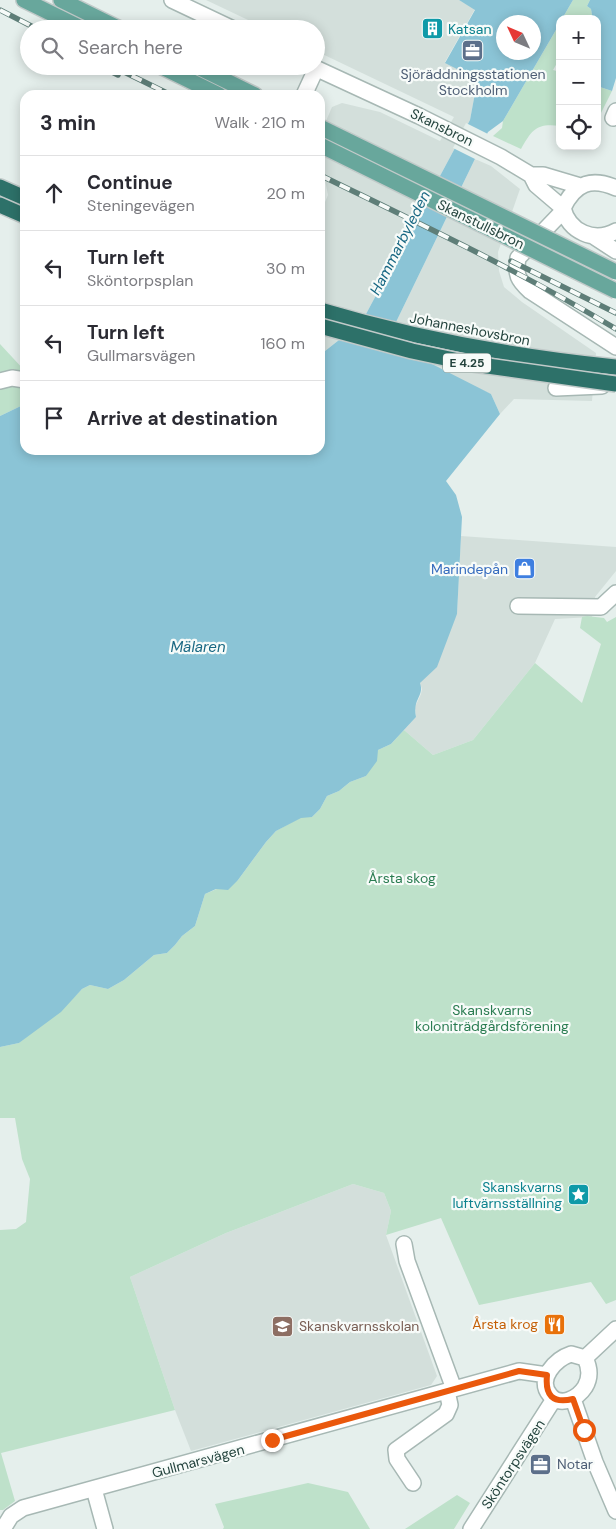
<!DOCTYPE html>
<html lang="en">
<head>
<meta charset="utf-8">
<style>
	body { margin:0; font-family:"DM Sans",sans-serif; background:#f7f7f7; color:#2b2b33 }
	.controls { position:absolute; right:15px; top:15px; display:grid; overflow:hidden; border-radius:10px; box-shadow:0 2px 12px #0003 }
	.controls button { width:45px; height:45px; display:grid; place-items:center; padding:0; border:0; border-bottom:1px solid #e1e1e2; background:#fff; color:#2b2b33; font:25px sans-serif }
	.compass { position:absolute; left:496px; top:15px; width:45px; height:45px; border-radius:50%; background:#fff; box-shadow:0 2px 12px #0003; rotate:314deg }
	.stop { position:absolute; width:15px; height:15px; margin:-11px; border:4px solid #ea580c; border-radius:50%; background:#fff }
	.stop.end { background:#ea580c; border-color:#fff; box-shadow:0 1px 5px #0008 }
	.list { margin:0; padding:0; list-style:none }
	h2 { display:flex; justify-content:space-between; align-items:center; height:65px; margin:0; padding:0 20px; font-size:21px }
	h2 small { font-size:16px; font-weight:400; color:#7c7c81 }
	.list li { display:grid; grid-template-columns:32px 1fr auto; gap:15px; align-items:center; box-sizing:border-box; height:75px; padding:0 20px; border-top:1px solid #e1e1e2 }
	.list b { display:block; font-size:19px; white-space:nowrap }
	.list p { margin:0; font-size:16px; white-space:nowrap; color:#7c7c81 }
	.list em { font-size:16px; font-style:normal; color:#7c7c81 }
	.icon { flex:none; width:28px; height:28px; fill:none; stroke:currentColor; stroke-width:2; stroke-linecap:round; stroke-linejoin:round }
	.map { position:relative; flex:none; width:616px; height:1529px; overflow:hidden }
	.search { position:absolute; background:#fff; box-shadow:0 2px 12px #0003; left:20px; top:20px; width:305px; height:55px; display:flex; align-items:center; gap:12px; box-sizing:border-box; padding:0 18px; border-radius:28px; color:#7c7c81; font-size:19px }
	.panel { position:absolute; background:#fff; box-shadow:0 2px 12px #0003; left:20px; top:90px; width:305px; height:365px; border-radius:15px }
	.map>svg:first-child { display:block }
	.built { fill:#d3dfdb }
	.green { fill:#bee1ca }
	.water { fill:#8bc4d6; fill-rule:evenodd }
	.pier { fill:#e5efec }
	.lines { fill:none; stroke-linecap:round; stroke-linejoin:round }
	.minor-casing { stroke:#a7b8b4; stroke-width:18 }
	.major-casing { stroke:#c1cac9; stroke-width:18 }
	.highway-casing { stroke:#c1cac9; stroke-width:18 }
	.minor { stroke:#fff; stroke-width:15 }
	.major { stroke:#68a79c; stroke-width:15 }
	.highway { stroke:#2d7169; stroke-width:15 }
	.rail-casing { stroke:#5e7e78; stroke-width:5.5 }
	.rail { stroke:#f7fbf9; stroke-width:4; stroke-dasharray:11; stroke-linecap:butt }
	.major-bridge-casing { stroke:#c1cac9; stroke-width:18; stroke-linecap:butt }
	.highway-bridge-casing { stroke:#c1cac9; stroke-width:18; stroke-linecap:butt }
	.major-bridge { stroke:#68a79c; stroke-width:15 }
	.highway-bridge { stroke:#2d7169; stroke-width:15 }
	.route { stroke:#ea580c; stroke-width:6 }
	.labels { text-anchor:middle; stroke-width:4.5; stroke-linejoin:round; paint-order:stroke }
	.shield { fill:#f7fbf9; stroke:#637a75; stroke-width:1 }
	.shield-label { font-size:12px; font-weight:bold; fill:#23433d }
	.culture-label { font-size:14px; fill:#0d838f; stroke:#f7fbf9; text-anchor:start }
	.service-label { font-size:14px; fill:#4e5e75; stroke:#f7fbf9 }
	.street-label { font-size:14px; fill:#23433d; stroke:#f7fbf9 }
	.shop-label { font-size:14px; fill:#366cbe; stroke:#f7fbf9; text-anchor:end }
	.park-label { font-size:14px; fill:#2a7c51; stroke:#f7fbf9 }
	.food-label { font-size:14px; fill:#c56008; stroke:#f7fbf9; text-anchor:end }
	.education-label { font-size:14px; fill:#785e54; stroke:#f7fbf9; text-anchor:start }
	.water-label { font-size:15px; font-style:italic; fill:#196883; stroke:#f7fbf9 }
</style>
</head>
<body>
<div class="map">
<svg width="616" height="1529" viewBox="0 0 616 1529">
	<rect width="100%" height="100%" fill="#e5efec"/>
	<path class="built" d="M206,0H459L475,9L445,62L478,77L470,120L351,342L339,340L320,355V214L328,195L320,156V135L332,107L342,103L380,112L440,141L454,117L316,51V29H267Z
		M475,159L491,166L520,189L498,252L499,271L504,287L522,302L596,353L592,401L514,399L500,414L491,394L383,349Z
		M461,536L616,547V571L595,597L592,617L555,619L535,663L473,740L433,755L404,730L416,717L415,707L421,694L422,689L420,683L457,614Z
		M353,1184L384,1193L391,1211L386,1235L437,1376L431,1385L191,1451L175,1410L130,1277L226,1233Z"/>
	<path class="green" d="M573,0H590L587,6L591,9L592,15L591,19H562Z
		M560,23V58L553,70L560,72V126C536,123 532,130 521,149L493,136L502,128L503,121Z
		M597,86L612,91L597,121Z
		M0,344L25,371V372L7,373L0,375Z
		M25,385V404L0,416V386Z
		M587,616L604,618L607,622L616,617V1300L606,1304L591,1282L479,1305L441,1218L386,1235L391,1211L384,1193L353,1184L226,1233L130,1277L175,1410L1,1453L15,1501L3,1510H0V1230L16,1229L26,1222L30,1179L22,1159L15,1118H0V1047L19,1043L72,999L82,989L90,985L108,989L124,980L154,955L167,953L175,945L182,936L195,926L205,894L238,880L266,842L276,831L301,817H312L320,809L327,796L339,791L350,782L366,776L378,750L391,744L404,730L433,755L473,740L535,663L582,703L601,644L580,628L582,617Z
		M308,1483L348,1492L370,1529H223L224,1527L215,1504Z
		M457,1495L470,1503L454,1529H405Z"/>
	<path class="water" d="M459,0H573L562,19H560V23L503,121L488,132L383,349L428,362L491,394L500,414L446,481L456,495L462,517L457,614L437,667L420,683C423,692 419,695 416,704C415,708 415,712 416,717L391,744L378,750L377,761L366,776L350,782L339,791L327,796L320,809L312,817L301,818L276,831L266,842L238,880L228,890L216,889L205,894L195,926L182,936L175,945L167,953L154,955L124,980L108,989L90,985L82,989L61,1012L19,1043L0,1047V416L25,404V450H320V355L339,340L351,342L470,120L478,77H473L445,63L475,10ZM504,22H534V52H504Z
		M590,0H616V78L612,91L597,86V19H591L592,15L591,9L587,6Z"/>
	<path class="pier" d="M466,123L490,135L477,160L453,148Z"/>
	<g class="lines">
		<defs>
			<path id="minor" d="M172,0L233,29
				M311,66L419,116L501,157L531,175H543L580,186
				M304,95L316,69
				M613,118L616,111
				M531,175L536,185L563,208
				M616,188C591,177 575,183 563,208C569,232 594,243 616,231
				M564,210L518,258C515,275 518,280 530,291L616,347
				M593,236L616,251
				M0,381L12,378L25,380
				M556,388L602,386
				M518,606L601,607L616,593
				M404,1244L407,1261L454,1389
				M571,1354L585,1358C590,1368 591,1377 585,1387C578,1398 560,1408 550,1395C536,1379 556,1359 571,1354Z
				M585,1358L616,1329
				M573,1399L595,1462L616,1511
				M413,1483L397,1459L396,1450L446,1414L450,1405L447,1391
				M94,1489L105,1529
				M3,1529L11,1516L23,1508L519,1371L547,1375
				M471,1529L554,1399"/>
			<path id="major" d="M24,0L83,29
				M61,0L120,29
				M160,66L219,95
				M196,66L255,95"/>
			<path id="highway" d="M0,187L25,198
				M0,205L25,216
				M320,310C417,339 516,357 616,367"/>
		</defs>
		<use href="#minor" class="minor-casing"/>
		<use href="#major" class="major-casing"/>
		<use href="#highway" class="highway-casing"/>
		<use href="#minor" class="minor"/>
		<use href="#major" class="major"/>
		<use href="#highway" class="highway"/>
		<defs>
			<path id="rail" d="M0,10L37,29
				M100,66L118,75
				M112,66L171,95
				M320,175C420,224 520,271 616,329
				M511,261L616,313"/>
		</defs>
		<use href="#rail" class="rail-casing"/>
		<use href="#rail" class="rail"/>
		<defs>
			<path id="major-bridge" d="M320,127L616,272
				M320,145L616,291"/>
			<path id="highway-bridge" d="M320,326L412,351L473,364L616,384"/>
		</defs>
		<use href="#major-bridge" class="major-bridge-casing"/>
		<use href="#highway-bridge" class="highway-bridge-casing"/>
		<use href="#major-bridge" class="major-bridge"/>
		<use href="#highway-bridge" class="highway-bridge"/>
	</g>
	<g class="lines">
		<path class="route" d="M272,1440L519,1371L547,1375C545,1395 552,1404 573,1399L584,1430"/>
	</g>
	<defs>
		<symbol id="building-square" viewBox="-11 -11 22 22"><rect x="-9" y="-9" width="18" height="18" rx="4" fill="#0f9aa8" stroke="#f7fbf9"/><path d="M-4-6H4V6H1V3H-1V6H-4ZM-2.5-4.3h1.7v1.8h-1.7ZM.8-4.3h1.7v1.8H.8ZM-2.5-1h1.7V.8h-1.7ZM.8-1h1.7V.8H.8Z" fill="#fff"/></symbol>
		<symbol id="office-square" viewBox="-11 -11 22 22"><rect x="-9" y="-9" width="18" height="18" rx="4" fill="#5c6f8a" stroke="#f7fbf9"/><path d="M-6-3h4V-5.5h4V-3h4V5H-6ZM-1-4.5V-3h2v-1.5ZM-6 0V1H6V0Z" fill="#fff"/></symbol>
		<symbol id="shop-square" viewBox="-11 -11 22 22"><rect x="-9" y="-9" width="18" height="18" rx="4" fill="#3f7fe0" stroke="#f7fbf9"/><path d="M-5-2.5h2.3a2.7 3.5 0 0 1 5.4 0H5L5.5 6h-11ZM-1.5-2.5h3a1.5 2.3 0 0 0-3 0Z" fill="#fff"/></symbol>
		<symbol id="sight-square" viewBox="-11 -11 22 22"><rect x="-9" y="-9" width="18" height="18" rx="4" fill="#0f9aa8" stroke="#f7fbf9"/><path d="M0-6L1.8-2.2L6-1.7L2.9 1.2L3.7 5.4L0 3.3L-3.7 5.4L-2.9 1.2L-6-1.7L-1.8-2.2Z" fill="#fff"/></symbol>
		<symbol id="restaurant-square" viewBox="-11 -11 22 22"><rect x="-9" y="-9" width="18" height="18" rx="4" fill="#e8710a" stroke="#f7fbf9"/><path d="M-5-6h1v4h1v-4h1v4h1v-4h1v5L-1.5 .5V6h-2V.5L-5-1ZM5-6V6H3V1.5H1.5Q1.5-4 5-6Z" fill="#fff"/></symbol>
		<symbol id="school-square" viewBox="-11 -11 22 22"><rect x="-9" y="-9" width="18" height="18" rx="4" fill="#8d6e63" stroke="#f7fbf9"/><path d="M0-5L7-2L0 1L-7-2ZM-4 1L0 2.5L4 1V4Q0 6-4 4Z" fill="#fff"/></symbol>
	</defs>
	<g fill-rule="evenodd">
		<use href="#building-square" x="420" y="16" width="25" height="25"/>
		<use href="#office-square" x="460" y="38" width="25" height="25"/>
		<use href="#shop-square" x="512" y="556" width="25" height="25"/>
		<use href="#sight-square" x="566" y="1182" width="25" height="25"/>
		<use href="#restaurant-square" x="542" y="1312" width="25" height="25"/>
		<use href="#school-square" x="270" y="1314" width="25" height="25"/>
		<use href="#office-square" x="528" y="1452" width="25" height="25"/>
	</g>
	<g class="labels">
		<rect class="shield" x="443" y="353.5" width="48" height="19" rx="4"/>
		<g class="shield-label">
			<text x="467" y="367">E 4.25</text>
		</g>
		<g class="culture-label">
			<text x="448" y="34">Katsan</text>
			<text x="562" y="1192" text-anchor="end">Skanskvarns<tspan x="562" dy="16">luftvärnsställning</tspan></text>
		</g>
		<g class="service-label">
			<text x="473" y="79">Sjöräddningsstationen<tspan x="473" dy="16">Stockholm</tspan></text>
			<text x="557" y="1469" text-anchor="start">Notar</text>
		</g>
		<g class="street-label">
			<text transform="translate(442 127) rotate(26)" y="5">Skansbron</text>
			<text transform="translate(481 224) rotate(26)" y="5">Skanstullsbron</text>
			<text transform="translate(470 329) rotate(11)" y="5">Johanneshovsbron</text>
			<text transform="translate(198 1461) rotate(-15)" y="5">Gullmarsvägen</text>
			<text transform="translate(513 1464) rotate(-57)" y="5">Sköntorpsvägen</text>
		</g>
		<g class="shop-label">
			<text x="508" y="574">Marindepån</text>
		</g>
		<g class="park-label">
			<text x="402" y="883">Årsta skog</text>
			<text x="492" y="1015">Skanskvarns<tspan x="492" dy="16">koloniträdgårdsförening</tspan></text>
		</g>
		<g class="food-label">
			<text x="538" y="1329">Årsta krog</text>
		</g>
		<g class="education-label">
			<text x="299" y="1331">Skanskvarnsskolan</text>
		</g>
		<g class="water-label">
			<text transform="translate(400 243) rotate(-63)" y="5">Hammarbyleden</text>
			<text x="198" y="652">Mälaren</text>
		</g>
	</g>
</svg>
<div class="controls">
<button>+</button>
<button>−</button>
<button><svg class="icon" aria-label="locate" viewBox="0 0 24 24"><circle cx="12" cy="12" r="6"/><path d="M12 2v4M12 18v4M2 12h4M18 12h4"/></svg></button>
</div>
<svg class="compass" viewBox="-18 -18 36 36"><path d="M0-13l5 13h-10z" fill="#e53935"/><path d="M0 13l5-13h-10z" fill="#7c7c81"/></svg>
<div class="stop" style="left:584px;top:1430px"></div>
<div class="stop end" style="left:272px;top:1440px"></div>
<div class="search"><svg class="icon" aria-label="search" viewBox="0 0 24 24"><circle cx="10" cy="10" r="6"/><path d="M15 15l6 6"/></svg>Search here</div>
<section class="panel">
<h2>3 min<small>Walk · 210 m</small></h2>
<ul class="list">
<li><svg class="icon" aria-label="ahead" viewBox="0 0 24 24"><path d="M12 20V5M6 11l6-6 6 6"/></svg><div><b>Continue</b><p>Steningevägen</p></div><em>20 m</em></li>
<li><svg class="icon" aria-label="left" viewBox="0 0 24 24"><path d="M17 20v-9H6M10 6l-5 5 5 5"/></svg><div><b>Turn left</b><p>Sköntorpsplan</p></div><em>30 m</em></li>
<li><svg class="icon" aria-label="left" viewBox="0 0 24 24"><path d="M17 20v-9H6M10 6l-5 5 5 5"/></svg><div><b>Turn left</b><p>Gullmarsvägen</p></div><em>160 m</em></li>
<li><svg class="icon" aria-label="arrive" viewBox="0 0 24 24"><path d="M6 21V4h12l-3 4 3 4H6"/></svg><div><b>Arrive at destination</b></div></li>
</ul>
</section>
</div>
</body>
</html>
